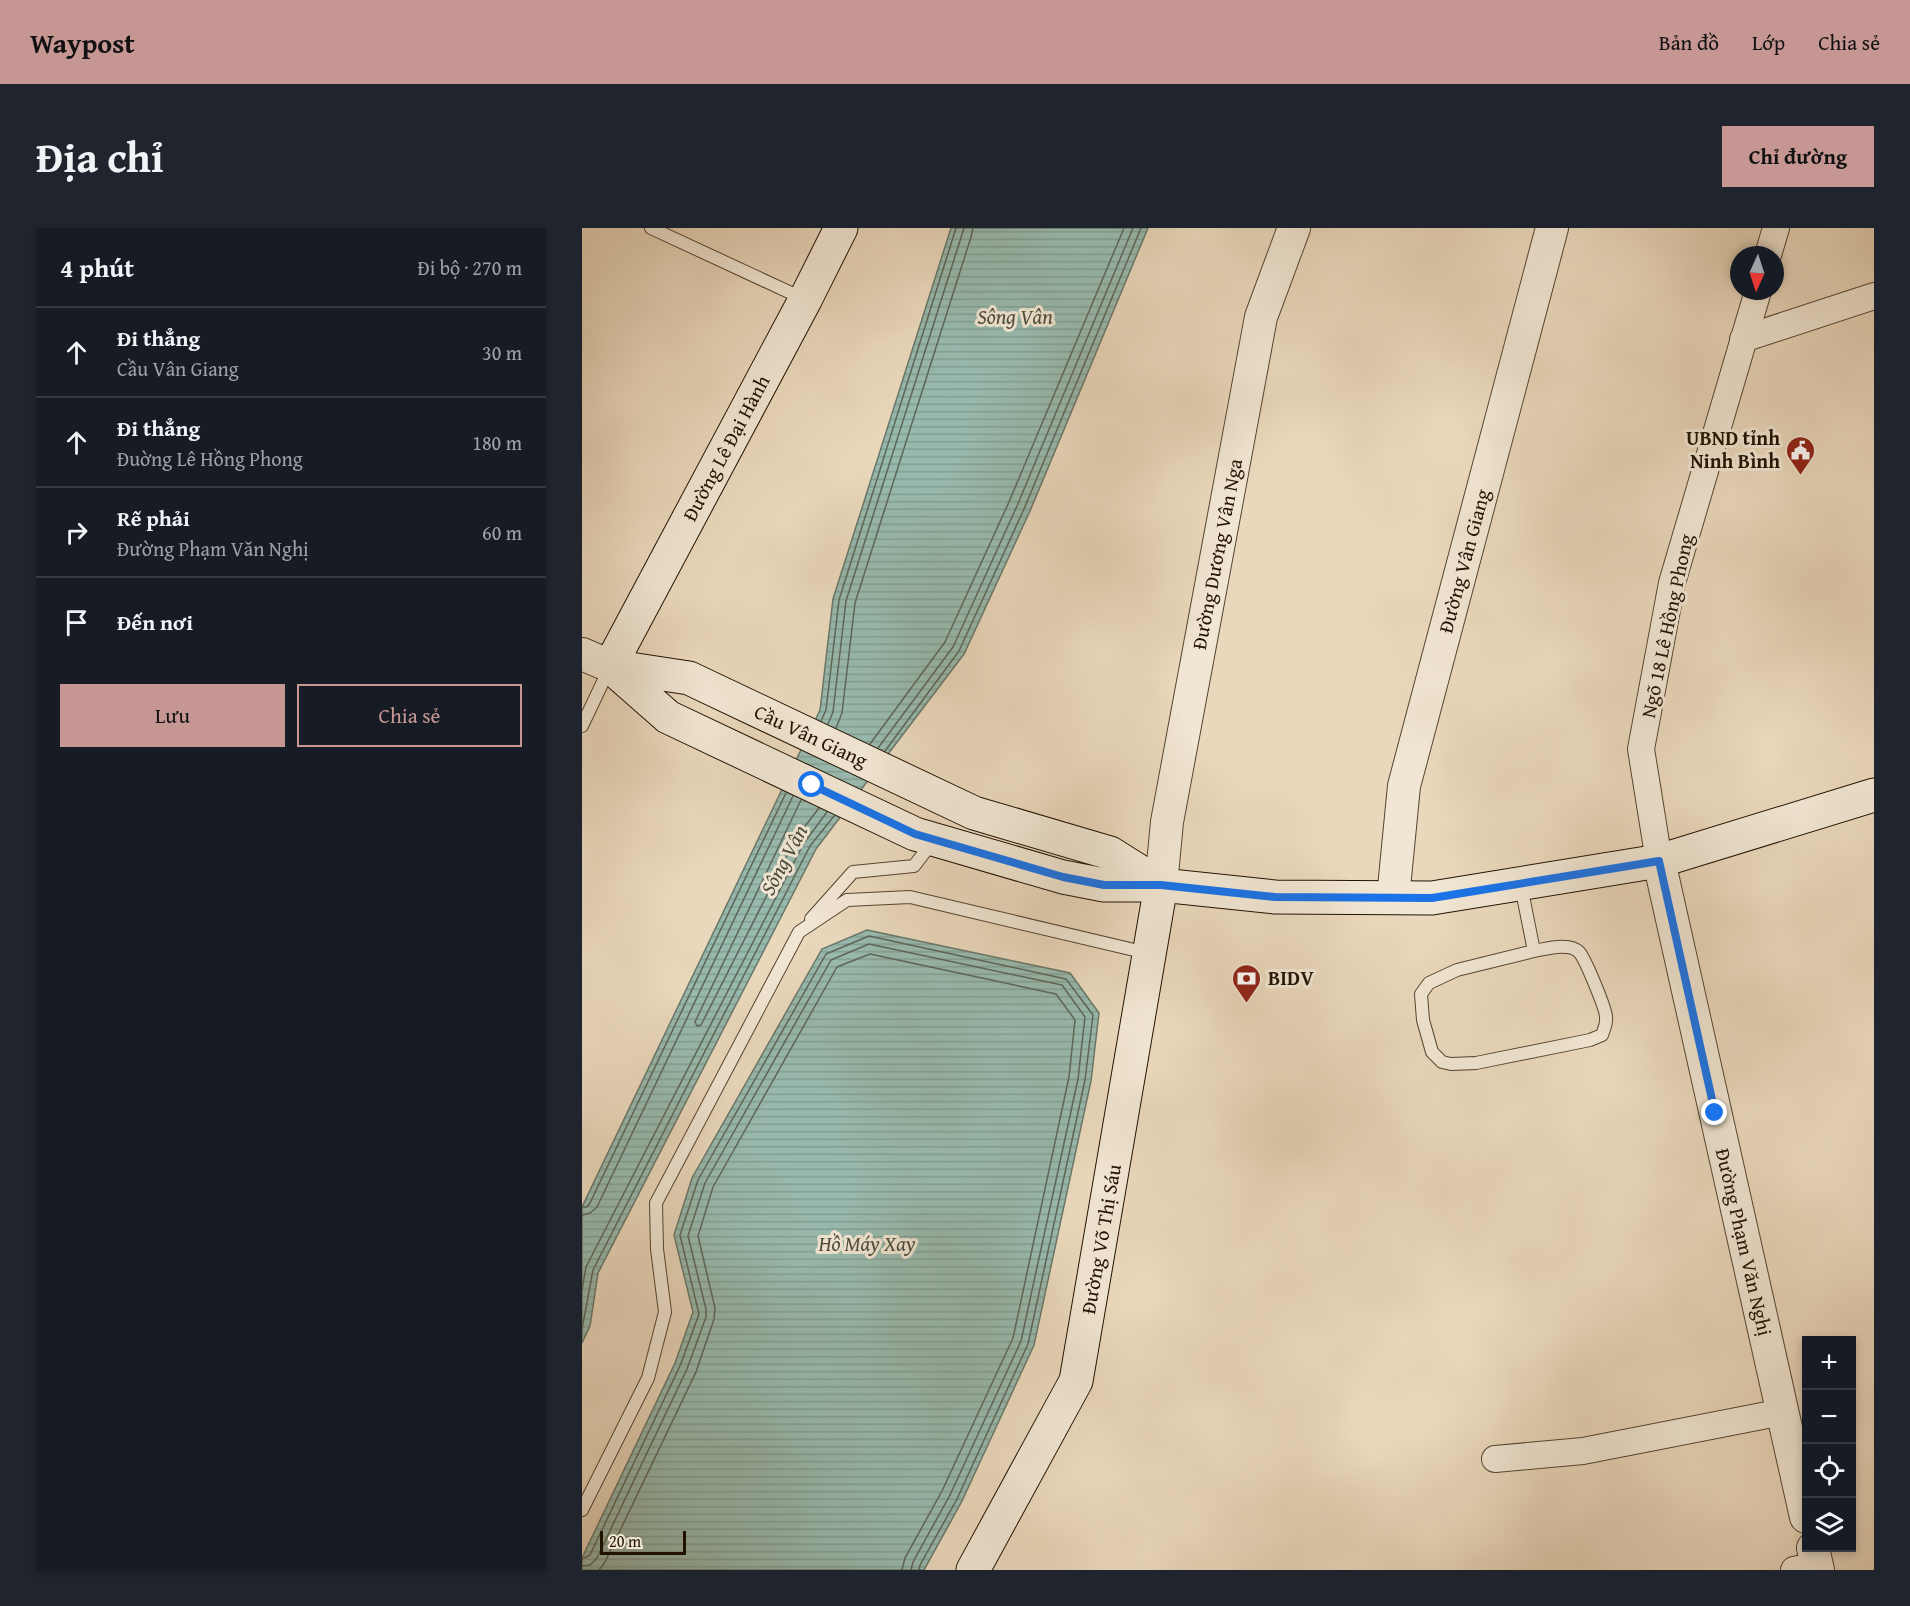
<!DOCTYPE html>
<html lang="vi">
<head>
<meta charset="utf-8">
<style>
	body { margin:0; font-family:"Gentium Book Plus",serif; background:#20242c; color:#f1f3f6 }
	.controls { position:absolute; right:18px; bottom:18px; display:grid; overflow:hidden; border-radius:0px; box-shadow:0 3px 9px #0003 }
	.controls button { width:54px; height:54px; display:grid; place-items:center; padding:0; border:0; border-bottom:2px solid #363941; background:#171b24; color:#f1f3f6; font:30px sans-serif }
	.compass { position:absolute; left:1148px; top:18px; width:54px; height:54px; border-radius:50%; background:#171b24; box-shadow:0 3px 9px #0003; rotate:183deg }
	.scale { position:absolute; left:18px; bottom:15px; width:86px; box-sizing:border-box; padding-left:6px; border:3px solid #221202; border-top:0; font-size:16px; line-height:21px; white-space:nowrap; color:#221202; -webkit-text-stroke:4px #f1e6d3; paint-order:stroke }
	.stop { position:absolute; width:18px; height:18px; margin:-14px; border:4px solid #1a73e8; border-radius:50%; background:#fff }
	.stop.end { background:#1a73e8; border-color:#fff; box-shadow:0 2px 6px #0008 }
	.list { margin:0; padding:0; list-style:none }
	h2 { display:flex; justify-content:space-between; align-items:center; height:78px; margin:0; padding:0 24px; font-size:26px }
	h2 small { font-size:20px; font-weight:400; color:#9ea1a6 }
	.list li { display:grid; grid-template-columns:39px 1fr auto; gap:18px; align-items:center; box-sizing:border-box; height:90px; padding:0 24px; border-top:2px solid #363941 }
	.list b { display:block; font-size:22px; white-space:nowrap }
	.list p { margin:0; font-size:20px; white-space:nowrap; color:#9ea1a6 }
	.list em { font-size:20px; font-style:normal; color:#9ea1a6 }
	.actions { display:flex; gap:12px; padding:18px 24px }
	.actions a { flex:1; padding:14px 0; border:2px solid #c59692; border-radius:0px; text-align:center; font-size:21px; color:#c59692 }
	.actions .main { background:#c59692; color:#111 }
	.icon { flex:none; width:33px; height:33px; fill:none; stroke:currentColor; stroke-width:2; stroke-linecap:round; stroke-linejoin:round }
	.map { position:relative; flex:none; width:1292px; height:1342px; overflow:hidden; border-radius:0px }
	header { display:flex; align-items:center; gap:36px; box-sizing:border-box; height:84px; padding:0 30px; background:#c59692; color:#111 }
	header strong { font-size:28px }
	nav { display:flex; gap:33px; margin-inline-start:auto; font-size:21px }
	.intro { display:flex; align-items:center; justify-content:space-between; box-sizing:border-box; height:144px; padding:0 36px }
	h1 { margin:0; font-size:42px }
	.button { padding:15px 27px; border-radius:0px; background:#c59692; color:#111; font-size:21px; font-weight:700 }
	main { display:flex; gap:36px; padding:0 36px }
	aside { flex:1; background:#171b24; border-radius:0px; box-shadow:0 3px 9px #0003 }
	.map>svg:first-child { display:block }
	.water { fill:url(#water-rules); stroke:#697769; stroke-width:1.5 }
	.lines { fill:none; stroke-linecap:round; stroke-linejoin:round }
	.shore { stroke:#5d6658; stroke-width:1.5 }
	.service-casing { stroke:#544430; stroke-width:14 }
	.minor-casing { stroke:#544430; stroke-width:28 }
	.tertiary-casing { stroke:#544430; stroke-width:34 }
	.secondary-casing { stroke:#221202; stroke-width:35 }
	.service { stroke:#f1e6d3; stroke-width:12 }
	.minor { stroke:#f1e6d3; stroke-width:26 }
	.tertiary { stroke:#f1e6d3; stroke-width:32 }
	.secondary { stroke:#f1e6d3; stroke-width:33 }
	.route { stroke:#1a73e8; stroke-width:8 }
	.labels { text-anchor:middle; stroke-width:6; stroke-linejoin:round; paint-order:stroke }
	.poi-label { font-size:20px; font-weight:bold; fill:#221202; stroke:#f1e6d3; text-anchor:end }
	.street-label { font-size:20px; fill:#221202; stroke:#f1e6d3 }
	.water-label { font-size:21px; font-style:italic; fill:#4b4d3e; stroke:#f1e6d3 }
</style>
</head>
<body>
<header>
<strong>Waypost</strong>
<nav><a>Bản đồ</a><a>Lớp</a><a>Chia sẻ</a></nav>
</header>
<div class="intro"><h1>Địa chỉ</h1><a class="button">Chỉ đường</a></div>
<main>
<aside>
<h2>4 phút<small>Đi bộ · 270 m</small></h2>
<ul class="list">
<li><svg class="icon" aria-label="ahead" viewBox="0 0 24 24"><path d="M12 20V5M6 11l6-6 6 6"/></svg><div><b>Đi thẳng</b><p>Cầu Vân Giang</p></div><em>30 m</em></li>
<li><svg class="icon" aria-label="ahead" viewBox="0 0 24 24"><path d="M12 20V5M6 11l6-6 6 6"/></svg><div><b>Đi thẳng</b><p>Đuờng Lê Hồng Phong</p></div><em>180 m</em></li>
<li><svg class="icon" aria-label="right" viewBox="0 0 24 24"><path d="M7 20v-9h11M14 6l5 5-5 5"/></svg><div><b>Rẽ phải</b><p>Đường Phạm Văn Nghị</p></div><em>60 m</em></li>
<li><svg class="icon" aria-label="arrive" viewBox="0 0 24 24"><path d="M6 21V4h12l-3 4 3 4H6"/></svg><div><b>Đến nơi</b></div></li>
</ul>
<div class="actions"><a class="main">Lưu</a><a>Chia sẻ</a></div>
</aside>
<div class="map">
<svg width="1292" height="1342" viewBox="0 0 1292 1342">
	<defs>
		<pattern id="water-rules" width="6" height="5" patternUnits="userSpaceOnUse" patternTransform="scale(1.5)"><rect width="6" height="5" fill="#98baae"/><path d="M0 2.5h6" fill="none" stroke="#839f94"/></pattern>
	</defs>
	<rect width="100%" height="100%" fill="#ead8bc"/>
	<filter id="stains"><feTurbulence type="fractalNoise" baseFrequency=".00333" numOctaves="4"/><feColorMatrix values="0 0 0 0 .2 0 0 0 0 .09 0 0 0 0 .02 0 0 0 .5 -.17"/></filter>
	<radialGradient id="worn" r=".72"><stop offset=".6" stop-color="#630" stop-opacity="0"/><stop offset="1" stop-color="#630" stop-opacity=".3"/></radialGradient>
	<path class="water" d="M369,0H566L448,283L382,426L234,621L16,1045L8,1098L0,1115V979L238,482L251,371Z
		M285,702L488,745L517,785L509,853L452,1117L380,1273L342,1342H0V1330L93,1135L111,1084L92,1007L110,950L240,721Z"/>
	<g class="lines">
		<path class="shore" d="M239,493L244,482L257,372L374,0
			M246,496L251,484L264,373L382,0
			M254,500L260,485L273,375L389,9L391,0
			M288,516L363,414L427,274L542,0
			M296,520L371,419L435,278L551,0
			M303,523L377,423L442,281L559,0
			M219,572L113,794L115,798L119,797L214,610L237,580
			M0,979H5L8,975L204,565
			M0,987L8,985L15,979L211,568
			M0,1062L4,1039L222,615L245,584
			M0,1101L11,1042L228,618L252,588
			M0,1331L8,1327L98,1138L117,1086L98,1007L116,952L244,726L287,708L484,751L511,787L503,852L446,1116L375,1271L338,1337L337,1342
			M0,1338L8,1337L15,1330L105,1141L124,1089V1081L106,1008L123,955L249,732L287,716L480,757L503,789L496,851L439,1113L368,1267L331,1334L329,1342
			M17,1342L23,1334L114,1144L132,1091L133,1080L116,1008L131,959L255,739L288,726L474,766L493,792L487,849L431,1110L360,1263L323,1330L320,1342"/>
		<defs>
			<path id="service" d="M69,0L222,71
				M0,498L28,439
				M939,658L952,723C964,721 987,714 997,724C1003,730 1024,781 1024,789C1025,796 1022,801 1020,807L1008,812L894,835L869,836L860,834L850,824L841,792L839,766L847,755L875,742L952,723
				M229,691L271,644L332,638L352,612
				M0,1282L66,1150L83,1084L75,1021L74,975L217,704L265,672L328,669L565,725"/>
			<path id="minor" d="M1186,27L1194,0
				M1161,111L1292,68
				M1077,633L1059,521L1090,355L1176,63
				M913,1231L1001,1223L1201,1184
				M1212,1342L1235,1337"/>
			<path id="tertiary" d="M0,426L28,438
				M1077,633L1224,1289
				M579,657L585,594L679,89L712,0
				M811,670L822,558L970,0
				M1231,1320L1236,1342"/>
			<path id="secondary" d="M28,438L86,489L333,606L481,649L522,657H579L693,669L850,670L1077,633L1292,567
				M28,438L107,450L392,585L528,625L579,657
				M28,438L223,72L259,0
				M391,1342L494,1153L579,657"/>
		</defs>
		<use href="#service" class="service-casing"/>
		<use href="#minor" class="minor-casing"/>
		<use href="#tertiary" class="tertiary-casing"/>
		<use href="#secondary" class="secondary-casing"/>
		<use href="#service" class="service"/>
		<use href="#minor" class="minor"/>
		<use href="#tertiary" class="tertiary"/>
		<use href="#secondary" class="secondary"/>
	</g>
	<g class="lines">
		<path class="route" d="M230,557L333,606L481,649L522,657H579L693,669L850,670L1077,633L1133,885"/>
	</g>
	<defs>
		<symbol id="civic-pin" viewBox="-11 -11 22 30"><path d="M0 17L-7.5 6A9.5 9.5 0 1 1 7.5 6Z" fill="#8f2418" stroke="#f1e6d3"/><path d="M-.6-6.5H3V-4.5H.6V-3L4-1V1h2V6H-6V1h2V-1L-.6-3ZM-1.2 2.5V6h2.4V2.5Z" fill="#fff"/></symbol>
		<symbol id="bank-pin" viewBox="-11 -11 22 30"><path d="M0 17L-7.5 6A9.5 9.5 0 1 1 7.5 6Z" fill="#8f2418" stroke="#f1e6d3"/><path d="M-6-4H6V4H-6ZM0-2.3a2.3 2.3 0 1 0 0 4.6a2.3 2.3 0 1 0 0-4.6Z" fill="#fff"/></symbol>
	</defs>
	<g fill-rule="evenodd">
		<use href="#civic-pin" x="1202" y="206" width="33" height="45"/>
		<use href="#bank-pin" x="648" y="734" width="33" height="45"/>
	</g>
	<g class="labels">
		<g class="poi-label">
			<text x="1198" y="217">UBND tỉnh<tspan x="1198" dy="23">Ninh Bình</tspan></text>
			<text x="686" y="757" text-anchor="start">BIDV</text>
		</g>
		<g class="street-label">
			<text transform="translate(144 220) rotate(-62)" y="7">Đường Lê Đại Hành</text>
			<text transform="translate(635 326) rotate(-79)" y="7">Đường Dương Vân Nga</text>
			<text transform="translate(882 333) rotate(-75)" y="7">Đường Vân Giang</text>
			<text transform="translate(1085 398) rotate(-78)" y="7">Ngõ 18 Lê Hồng Phong</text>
			<text transform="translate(229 508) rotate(25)" y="7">Cầu Vân Giang</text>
			<text transform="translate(519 1011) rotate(-80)" y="7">Đường Võ Thị Sáu</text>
			<text transform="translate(1162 1014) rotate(77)" y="7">Đường Phạm Văn Nghị</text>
		</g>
		<g class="water-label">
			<text x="433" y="96">Sông Vân</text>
			<text transform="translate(202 632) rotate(-62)" y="7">Sông Vân</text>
			<text x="285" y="1023">Hồ Máy Xay</text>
		</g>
	</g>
	<rect width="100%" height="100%" filter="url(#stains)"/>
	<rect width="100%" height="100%" fill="url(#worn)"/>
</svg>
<div class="controls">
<button>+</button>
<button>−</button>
<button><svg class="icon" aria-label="locate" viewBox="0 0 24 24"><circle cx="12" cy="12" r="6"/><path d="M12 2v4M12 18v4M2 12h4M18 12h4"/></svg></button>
<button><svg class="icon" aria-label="layers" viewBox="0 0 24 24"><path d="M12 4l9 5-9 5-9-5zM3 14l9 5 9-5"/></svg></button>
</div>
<svg class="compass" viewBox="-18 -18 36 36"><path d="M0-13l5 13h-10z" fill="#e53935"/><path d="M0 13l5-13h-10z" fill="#9ea1a6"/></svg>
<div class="scale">20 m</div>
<div class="stop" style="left:230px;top:557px"></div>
<div class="stop end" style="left:1133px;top:885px"></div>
</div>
</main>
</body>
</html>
